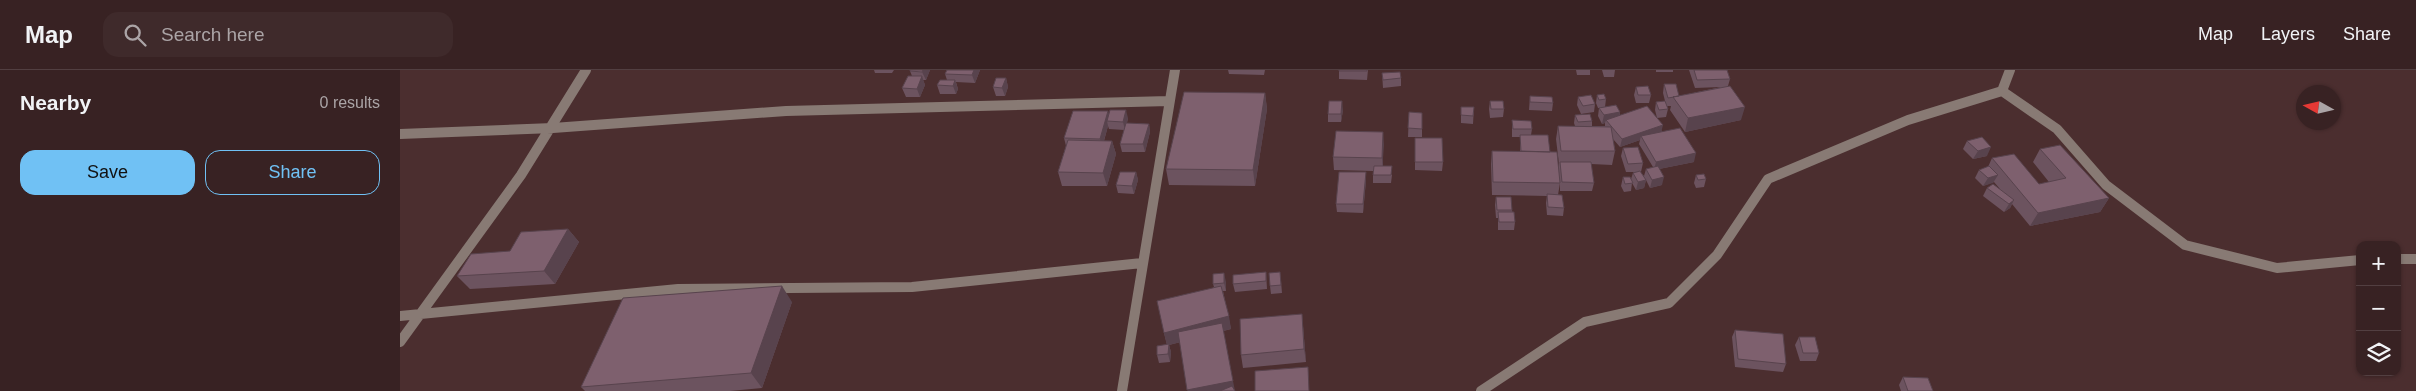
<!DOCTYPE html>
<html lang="en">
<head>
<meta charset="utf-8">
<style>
	body { margin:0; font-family:Arial,sans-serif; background:#3f2a2b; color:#f1f3f6 }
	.controls { position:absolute; right:15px; bottom:15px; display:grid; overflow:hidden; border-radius:10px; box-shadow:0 1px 4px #0004 }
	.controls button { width:45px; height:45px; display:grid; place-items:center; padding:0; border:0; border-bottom:1px solid #523f41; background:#382223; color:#f1f3f6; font:25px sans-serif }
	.compass { position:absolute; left:1896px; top:15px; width:45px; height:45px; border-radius:50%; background:#382223; box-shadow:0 1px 4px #0004; rotate:278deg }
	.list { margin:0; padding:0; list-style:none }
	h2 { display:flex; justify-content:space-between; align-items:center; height:65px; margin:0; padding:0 20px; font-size:21px }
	h2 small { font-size:16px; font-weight:400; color:#aba4a6 }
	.actions { display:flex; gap:10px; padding:15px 20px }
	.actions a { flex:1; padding:11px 0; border:1px solid #70c1f4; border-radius:15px; text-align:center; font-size:18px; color:#70c1f4 }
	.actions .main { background:#70c1f4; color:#111 }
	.icon { flex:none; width:28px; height:28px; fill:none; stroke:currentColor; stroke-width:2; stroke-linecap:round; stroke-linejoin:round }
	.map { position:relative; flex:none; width:2016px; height:321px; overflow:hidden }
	header { display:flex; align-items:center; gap:30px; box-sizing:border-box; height:70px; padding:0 25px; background:#382223; border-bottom:1px solid #523f41 }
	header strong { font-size:24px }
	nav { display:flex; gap:28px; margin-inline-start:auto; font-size:18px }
	.search { width:350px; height:45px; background:#3f2a2b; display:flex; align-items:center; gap:12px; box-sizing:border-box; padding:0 18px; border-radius:15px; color:#aba4a6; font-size:19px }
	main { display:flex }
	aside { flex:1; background:#382223 }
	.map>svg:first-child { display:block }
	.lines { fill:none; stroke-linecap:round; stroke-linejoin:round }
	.street { stroke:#887a74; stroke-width:10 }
	.wall { fill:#6c535f }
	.shaded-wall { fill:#58434d }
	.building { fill:#7e606e; stroke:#58434d }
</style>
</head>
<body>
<header>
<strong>Map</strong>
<div class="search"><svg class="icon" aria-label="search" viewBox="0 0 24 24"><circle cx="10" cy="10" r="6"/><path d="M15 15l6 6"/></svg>Search here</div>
<nav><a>Map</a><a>Layers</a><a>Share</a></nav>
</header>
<main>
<aside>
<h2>Nearby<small>0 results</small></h2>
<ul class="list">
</ul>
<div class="actions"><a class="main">Save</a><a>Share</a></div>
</aside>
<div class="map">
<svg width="2016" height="321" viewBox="0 0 2016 321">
	<rect width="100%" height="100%" fill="#4b2e2f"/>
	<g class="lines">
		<path class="street" d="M1602,21L1657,59L1706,115L1785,175L1877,198L1960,190
			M0,64L153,58L386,41L769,31
			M1997,189H2016
			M0,246L278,219L512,217L742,193
			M0,272L121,105L186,0
			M722,321L775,0
			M1081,321L1185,252L1269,233L1317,185L1368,109L1508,50L1602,21L1610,0"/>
	</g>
	<path class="wall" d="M474,0H494L492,3H475Z
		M510,0H530L526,10H523L525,15L520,27H506L502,18L512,6L510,1Z
		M547,0H580L575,13L556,12L558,19L556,24H540L537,15L547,10L545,4Z
		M828,0H865L864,5L829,4Z
		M939,0H968L967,10L939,9Z
		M1176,0H1190V5H1177Z
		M1202,0H1215L1214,7H1204Z
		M1256,0H1273V2H1256Z
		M1289,0H1327L1330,9L1328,16L1341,50L1285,62L1270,40L1271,36H1267L1268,39L1266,47L1257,48L1262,62L1294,92L1259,99L1262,115L1250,118L1246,110L1244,118L1236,120L1232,113L1231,121L1224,122L1221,116L1223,107L1231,109L1233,103L1235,102H1226L1221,86L1223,78L1243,93L1241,102H1240L1244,106L1246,99L1253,97L1239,74L1240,70L1220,77L1213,69L1215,81L1212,95L1191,94L1194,113L1192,121H1160V113L1158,125L1164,138L1163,146L1147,145L1146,133L1147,126L1092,125L1091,94L1092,81H1120V67H1112V50L1132,59L1131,65L1150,82L1158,100L1159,94L1156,69L1158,56H1175L1174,53L1175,45L1192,51V56H1205V53L1202,54L1198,46L1199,38H1198L1196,33L1197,25L1206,29L1205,37L1220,42V45L1257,48L1255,40L1256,32L1265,31L1263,23L1264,14L1279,26L1321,17L1295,18Z
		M982,3L1001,8V16L983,18Z
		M606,8L608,17L605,26H596L593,17Z
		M1236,17L1251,25L1249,33H1236L1234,25Z
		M865,23L867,39L855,116L769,115L766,99Z
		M1130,26L1153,33L1152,41L1129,40Z
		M1178,27L1195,34L1194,42L1181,44L1177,35Z
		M1090,31L1104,39L1103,47L1090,48L1089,39Z
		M1061,37H1074L1073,54L1061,53Z
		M943,40L941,52H928V44Z
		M708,41L709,45L728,48L727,53L749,54L750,62L745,82H722L720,74L724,60L709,59L708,56L704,71H712L716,84L707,116H662L658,102L666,76L664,68Z
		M1009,42L1022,43V67H1008Z
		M983,62V96L992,105L991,113H973V101L934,100L933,87Z
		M1015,68L1043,92L1042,101L1015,100Z
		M1567,71L1587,86L1573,89L1563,79Z
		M1640,79L1709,128L1700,142L1630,156L1612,134L1610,138L1604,142L1583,126L1587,118L1600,119L1594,112L1583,116L1575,108L1579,100L1588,97L1592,88L1639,114L1649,112L1633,92Z
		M736,102L738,110L734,124L718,123L716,115Z
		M1296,105L1306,109L1304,117L1296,118L1294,113Z
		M966,110L963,143L937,142L936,134Z
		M1096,127L1112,140L1115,152L1114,160H1098V148H1096L1095,135Z
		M168,159L179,172L155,214L70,219L57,206L110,181Z
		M866,202L867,219L835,222L833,214Z
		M881,211L882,223L871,224L870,216Z
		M826,212V221H823L831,259L769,275L771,282L770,292L759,293L757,285L767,275L764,263L814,217L813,214Z
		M392,232L362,318L330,321H185L181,317Z
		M903,256L906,292L843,298L841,285Z
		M1335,260L1386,294L1383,302L1335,297L1332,267Z
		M1399,267L1419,283L1416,291H1400L1395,275Z
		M1503,307L1533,321H1501L1499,315Z"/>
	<path class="shaded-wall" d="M523,0H530L526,10L522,2Z
		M574,0H580L575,13L572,5Z
		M522,6L525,15L520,27L517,19Z
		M606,8L608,17L605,26L602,18Z
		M555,10L558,19L556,24L553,16Z
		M865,23L867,39L855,116L853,100Z
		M942,31L943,40L941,52V44Z
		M1345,37L1341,50L1285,62L1288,48Z
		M726,40L728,48L725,60L723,52Z
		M708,41L710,49L707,51L708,56L702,77L700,69Z
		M1220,42L1219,50H1206L1205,53L1202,54L1204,45Z
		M749,54L750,62L745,82L743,74Z
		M1263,55L1261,63L1241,66L1240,70L1220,77L1222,69Z
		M983,62L984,75L982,101V88Z
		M712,71L716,84L707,116L703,103Z
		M1591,77L1587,86L1573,89L1578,81Z
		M1296,83L1294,92L1254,100L1256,92Z
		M736,102L738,110L734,124L732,116Z
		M966,102V110L963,143V134Z
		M1598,105L1593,113L1583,116L1588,108Z
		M1264,107L1262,115L1250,118L1252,110Z
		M1246,110L1244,118L1236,120L1238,112Z
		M1709,128L1700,142L1630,156L1638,143Z
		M1614,130L1610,138L1604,142L1609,134Z
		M168,159L179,172L155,214L144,201Z
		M824,203L826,212V221L824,213Z
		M382,216L392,232L362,318L351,303Z
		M902,244L906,292L904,279Z
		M829,246L831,259L823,261L835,321H788L787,320L823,261L769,275L771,282L770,292L768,284L767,275L764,263Z"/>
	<path class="building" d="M510,0H523L522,2L510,1Z
		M547,0H574L572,5L545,4Z
		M939,0H967V1H939Z
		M1294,0H1327L1330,9L1297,10Z
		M1000,2L1001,8L983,10L982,3Z
		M508,6H522L517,19L502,18Z
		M596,8H606L602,18L593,17Z
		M540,10H555L553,16L537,15Z
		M1264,14H1276L1279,26L1273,27H1274L1268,28Z
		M1248,16L1251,25H1238L1236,17Z
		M1330,16L1345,37L1288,48L1273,27Z
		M784,22L865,23L853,100L766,99Z
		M1204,24L1206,29L1199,30L1197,25Z
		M1191,25L1195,34L1183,36L1178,27Z
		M1130,26L1152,27L1153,33L1130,32Z
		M929,31H942L941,44H928Z
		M1090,31H1103L1104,39H1091Z
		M1265,31L1268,39L1259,40L1256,32Z
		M1216,35L1220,42L1204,45L1199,38Z
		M1247,36L1263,55L1222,69L1206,50Z
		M1061,37H1074L1073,46L1061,45Z
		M710,40H726L723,52L707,51Z
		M673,41H708L700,69L664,68Z
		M1009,42L1022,43V59L1008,58Z
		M1190,44L1192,51L1178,52L1175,45Z
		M1112,50L1131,51L1132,59H1113Z
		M726,53L749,54L743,74H720Z
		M1158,56L1211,57L1215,81H1161Z
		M1280,58L1296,83L1256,92L1241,66Z
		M936,61L983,62L982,88L933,87Z
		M1120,65H1148L1150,82L1121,81Z
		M1582,67L1591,77L1578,81L1567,71Z
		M1015,68H1042L1043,92H1015Z
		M668,70L712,71L703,103L658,102Z
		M1660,75L1709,128L1638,143L1592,88L1614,84L1639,114L1666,108L1640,79Z
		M1238,77L1243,93L1228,94L1223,78Z
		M1092,81L1157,82L1160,113L1093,112Z
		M1160,92H1191L1194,113L1162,112Z
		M974,96H992L991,105H973Z
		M1258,96L1264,107L1252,110L1246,99Z
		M1589,96L1598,105L1588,108L1579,100Z
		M1240,101L1246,110L1238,112L1233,103Z
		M720,102H736L732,116L716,115Z
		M939,102H966L963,134H936Z
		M1304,104L1306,109L1298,110L1296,105Z
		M1223,107H1230L1233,113L1225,114Z
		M1593,114L1614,130L1609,134L1587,118Z
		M1147,124L1162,125L1164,138L1148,137Z
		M1096,127H1111L1112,140H1097Z
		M1098,142H1114L1115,152H1099Z
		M168,159L144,201L57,206L71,184L110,181L121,162Z
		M866,202V211L833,214V205Z
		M880,202L881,215L870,216L869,203Z
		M824,203V213L813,214V204Z
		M382,216L351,303L181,317L223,228Z
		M821,216L829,246L764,263L757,231Z
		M902,244L904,279L841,285L840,249Z
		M822,253L833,311L787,320L778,262Z
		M1335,260L1383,264L1386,294L1338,289Z
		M1399,267H1415L1419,283H1403Z
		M769,274L768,284L757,285V276Z
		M908,297L909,321H855V301Z
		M1503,307L1528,308L1533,321H1508Z
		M832,316L835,321H820Z"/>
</svg>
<div class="controls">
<button>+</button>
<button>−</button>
<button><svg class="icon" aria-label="layers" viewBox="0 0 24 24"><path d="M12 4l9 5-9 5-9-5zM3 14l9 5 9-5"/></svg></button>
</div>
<svg class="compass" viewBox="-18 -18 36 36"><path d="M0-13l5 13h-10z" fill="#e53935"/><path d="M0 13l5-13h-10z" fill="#aba4a6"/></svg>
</div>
</main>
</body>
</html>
